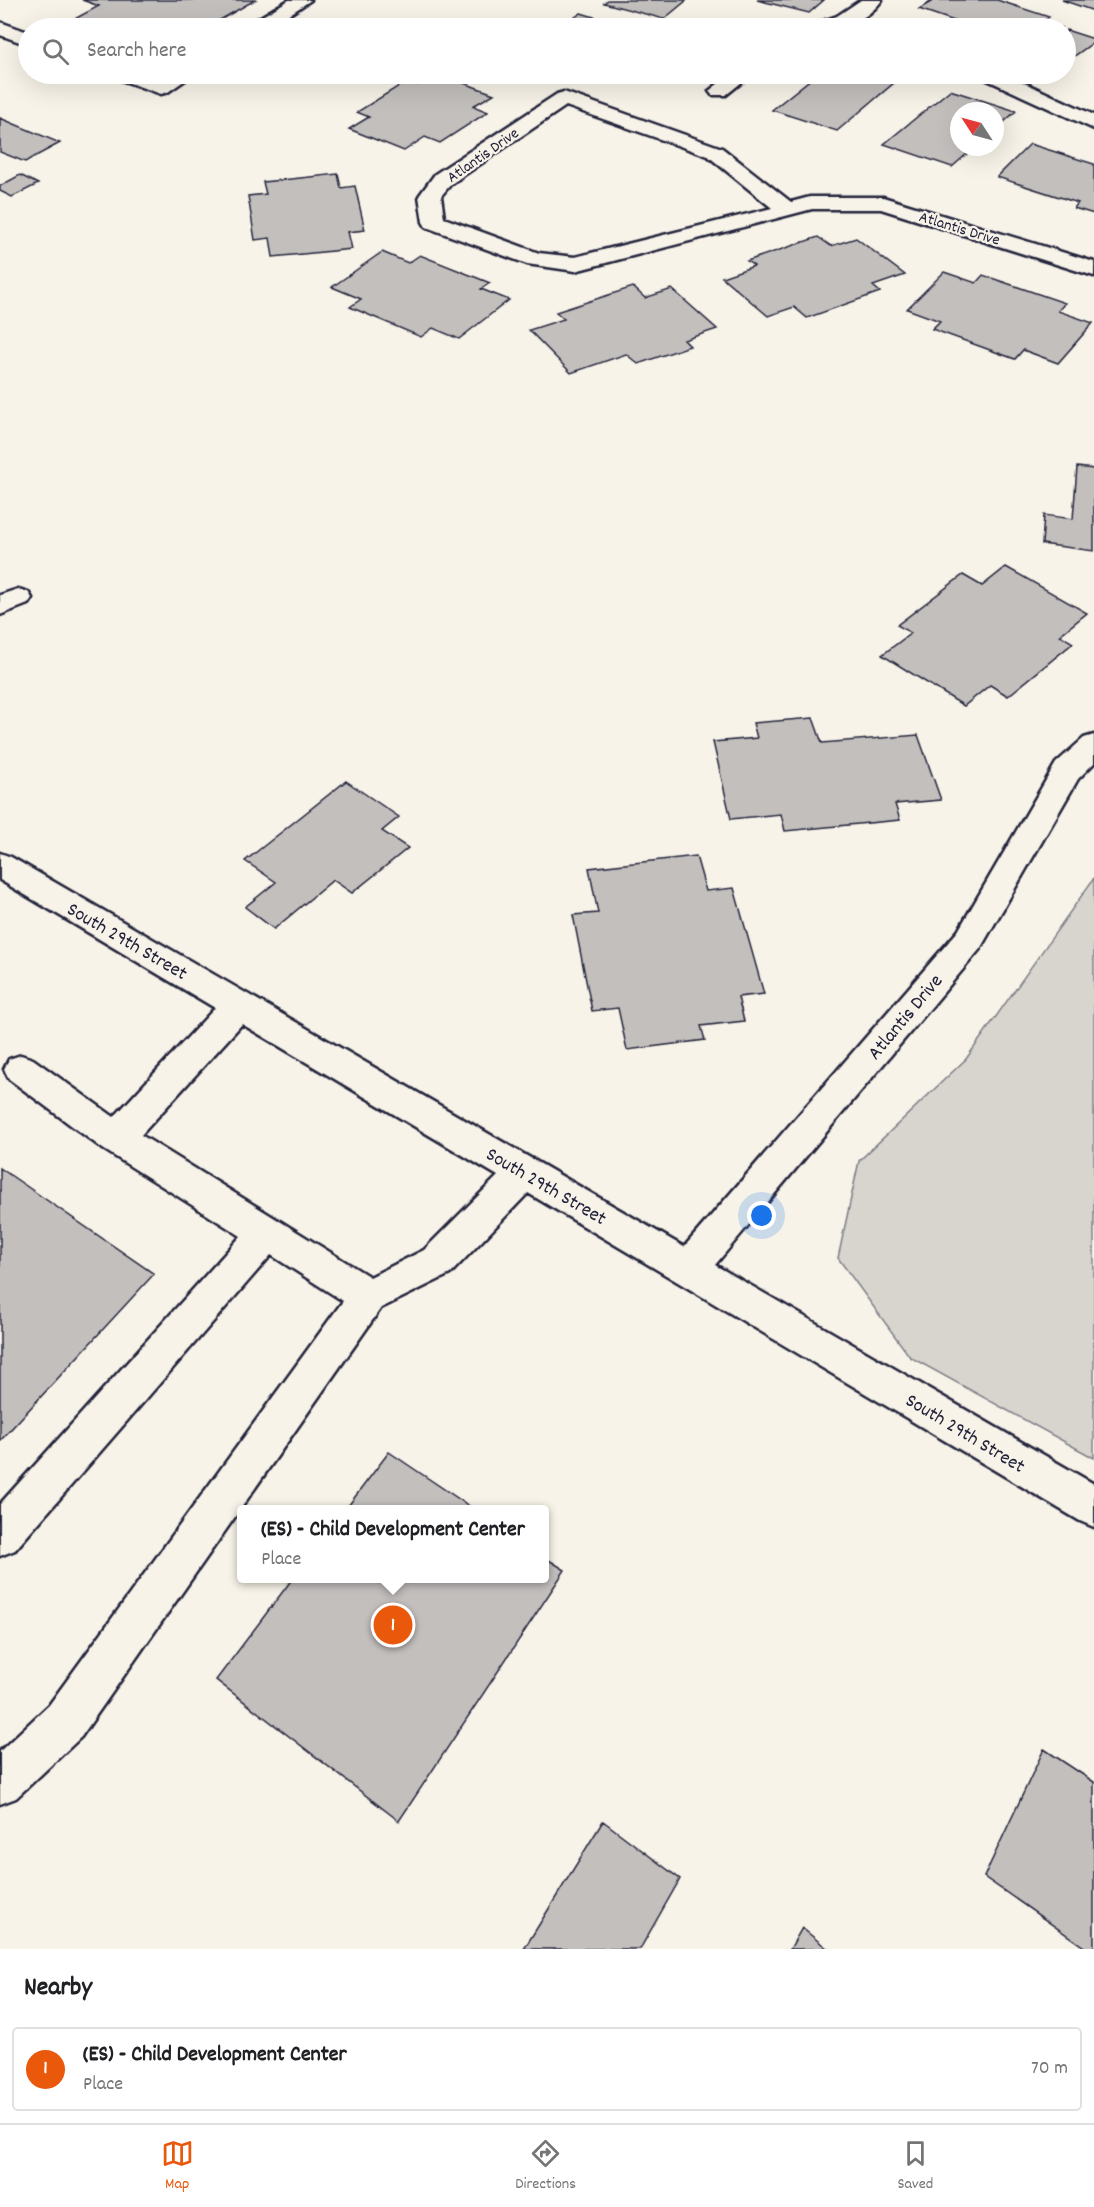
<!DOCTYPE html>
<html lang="en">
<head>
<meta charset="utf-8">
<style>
	body { margin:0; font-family:Dekko,sans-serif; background:#f6f6f6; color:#202124 }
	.compass { position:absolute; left:950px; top:102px; width:54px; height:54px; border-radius:50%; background:#fff; box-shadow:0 6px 24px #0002; rotate:306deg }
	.you { position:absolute; left:762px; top:1216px; width:21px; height:21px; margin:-15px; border:4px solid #fff; border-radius:50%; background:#1a73e8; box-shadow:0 0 0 9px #1a73e833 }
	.badge { display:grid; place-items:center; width:39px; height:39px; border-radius:50%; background:#ea580c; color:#fff; font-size:20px; font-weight:700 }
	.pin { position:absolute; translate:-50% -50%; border:3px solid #fff; box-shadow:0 2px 6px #0006 }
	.popup { position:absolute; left:237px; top:1505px; width:312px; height:78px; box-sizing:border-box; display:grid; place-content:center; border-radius:6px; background:#fff; filter:drop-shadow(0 2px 4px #0005); font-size:20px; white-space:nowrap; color:#757577 }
	.popup b { font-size:22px; color:#202124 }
	.popup::after { content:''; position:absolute; left:50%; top:100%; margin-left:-12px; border:12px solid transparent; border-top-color:#fff }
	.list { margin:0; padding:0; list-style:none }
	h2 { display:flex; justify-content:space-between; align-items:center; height:78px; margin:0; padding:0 24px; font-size:26px }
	h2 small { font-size:20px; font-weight:400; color:#757577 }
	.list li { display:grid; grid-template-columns:39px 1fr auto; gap:18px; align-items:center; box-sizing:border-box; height:84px; margin:0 12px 12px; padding:0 12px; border:2px solid #e0e0e0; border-radius:6px }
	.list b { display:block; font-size:22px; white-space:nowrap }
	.list p { margin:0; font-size:20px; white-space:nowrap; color:#757577 }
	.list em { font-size:20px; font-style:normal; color:#757577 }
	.icon { flex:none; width:33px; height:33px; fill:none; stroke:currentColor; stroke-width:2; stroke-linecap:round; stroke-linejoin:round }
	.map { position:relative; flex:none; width:1094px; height:1949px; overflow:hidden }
	.search { position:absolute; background:#fff; box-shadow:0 6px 24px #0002; left:18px; right:18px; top:18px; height:66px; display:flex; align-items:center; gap:15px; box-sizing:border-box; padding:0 21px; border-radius:33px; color:#757577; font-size:22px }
	.sheet { height:174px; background:#fff }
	nav { display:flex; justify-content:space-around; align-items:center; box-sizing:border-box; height:84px; border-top:2px solid #e0e0e0; background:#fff; font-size:16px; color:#757577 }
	nav a { display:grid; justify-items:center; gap:3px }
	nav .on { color:#ea580c }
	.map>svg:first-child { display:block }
	.green { fill:#d8d5cf; stroke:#7d7c85; stroke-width:1.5 }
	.building { fill:#c2bfbd; stroke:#22223b; stroke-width:1.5 }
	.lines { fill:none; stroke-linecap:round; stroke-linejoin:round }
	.minor-casing { stroke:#22223b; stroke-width:5 }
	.minor { fill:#f7f3e8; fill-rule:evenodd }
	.labels { text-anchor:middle; stroke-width:4.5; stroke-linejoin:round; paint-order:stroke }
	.far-street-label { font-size:16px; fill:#22223b; stroke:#f7f3e8 }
	.street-label { font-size:20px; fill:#22223b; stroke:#f7f3e8 }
</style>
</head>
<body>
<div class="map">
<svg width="1094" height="1949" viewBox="0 0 1094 1949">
	<rect width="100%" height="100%" fill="#f7f3e8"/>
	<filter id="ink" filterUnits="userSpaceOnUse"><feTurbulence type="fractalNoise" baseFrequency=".0167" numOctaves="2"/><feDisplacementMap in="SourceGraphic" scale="12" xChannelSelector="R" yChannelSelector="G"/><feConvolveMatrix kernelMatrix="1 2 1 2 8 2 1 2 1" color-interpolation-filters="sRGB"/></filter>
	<g filter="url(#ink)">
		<path class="green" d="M1094,878V1458L910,1357L838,1258L859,1161L966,1059Z"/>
		<path class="building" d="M82,0H255L206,28H172L146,20L132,28H58L99,6Z
			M608,0H687L664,19L604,3Z
			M757,0H824L809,13Z
			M934,0H997L1049,17L1043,22L1063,28H975L919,9Z
			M1062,0H1094V11Z
			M581,13L630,28H559Z
			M1066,30L1094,39V42L1066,62Z
			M439,74L494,94L473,106L488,112L440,143L425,137L404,151L349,129L369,117L357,112L407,81L418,85Z
			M817,74H889L901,77L837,131L772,110Z
			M950,90L1016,111L995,130V111H959V147H975L952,167L884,144Z
			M0,118L60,143L25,162L0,152Z
			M1030,144L1094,164V214L1074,208L1078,203L997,177Z
			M338,174L341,188L355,186L365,230L348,232L352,249L273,257L270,238L255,240L248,196L266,194L263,182Z
			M20,175L38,184L12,197L0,191V186Z
			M818,237L831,246L856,238L905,275L873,286L880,292L807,318L794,307L768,316L722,277L754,266L747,261Z
			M382,252L408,263L420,255L490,283L481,289L509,300L459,339L433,328L421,337L350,307L361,299L332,287Z
			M944,272L976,283L983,275L1065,303L1058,311L1093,323L1058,363L1023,350L1015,359L932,329L940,321L907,309Z
			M633,287L645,298L672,289L717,329L684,340L690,346L638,364L626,354L571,373L529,330L564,319L556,312Z
			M1077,467L1094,469V551L1042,544L1044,515L1073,519Z
			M1006,567L1087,613L1060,635L1073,643L1008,696L990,685L964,706L882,655L911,633L897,625L963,575L982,586Z
			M813,718L822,743L918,735L941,800L895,804L900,820L785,831L781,814L731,819L713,742L757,738L753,723Z
			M346,781L399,817L382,831L408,848L352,893L333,880L274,929L245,907L276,882L245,861Z
			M696,856L706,891L734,888L764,994L738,997L744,1021L701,1026L705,1040L627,1050L618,1008L592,1011L573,915L598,913L589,868Z
			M0,1168L154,1274L0,1441Z
			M389,1452L475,1510H345Z
			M544,1557L565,1570L399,1821L216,1680L293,1578H544Z
			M1044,1749L1094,1782V1949H1087L984,1877Z
			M603,1821L680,1879L640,1949H524Z
			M802,1928L828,1949H790Z"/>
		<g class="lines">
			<defs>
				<path id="minor" d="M289,0H311L269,28H246L249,24Z
					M861,0H882C867,22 837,31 811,28L814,24L837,16Z
					M0,22L28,32V45L0,35Z
					M112,74H139L159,81L171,74H194L168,92L161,94L115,78Z
					M730,74H752L726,95H712L709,91Z
					M980,74H1005L1094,115V129L983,78Z
					M564,92L722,148L791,202L810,197H883L1094,262V276L881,209H812L575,271L527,264L426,227L423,222L419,196L435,174L557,94ZM566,106L708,156L772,208L575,257L539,253L444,218L441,196L451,184Z
					M18,589L28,592L32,598L28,604L0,615V595Z
					M1094,735V763L1078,779L980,949L715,1265L1094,1484V1527L1080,1521L528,1193L450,1274L381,1308L81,1737L16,1798L0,1804V1751L49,1705L343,1301L271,1255L15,1550L0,1556V1504L241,1236L103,1149L9,1079L4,1069L9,1059L21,1055L33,1059L114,1117L215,1008L0,880V853L11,857L684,1247L958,931L1056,763L1084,738ZM242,1024L498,1176L424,1250L370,1277L141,1135Z"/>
			</defs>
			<use href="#minor" class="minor-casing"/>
			<use href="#minor" class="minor"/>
		</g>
	</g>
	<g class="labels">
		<g class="far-street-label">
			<text transform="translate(482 154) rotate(-35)" y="6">Atlantis Drive</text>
			<text transform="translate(960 227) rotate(17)" y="6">Atlantis Drive</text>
		</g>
		<g class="street-label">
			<text transform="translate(128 940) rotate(30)" y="7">South 29th Street</text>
			<text transform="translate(904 1016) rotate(-50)" y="7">Atlantis Drive</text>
			<text transform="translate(547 1185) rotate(30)" y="7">South 29th Street</text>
			<text transform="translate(966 1432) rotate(31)" y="7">South 29th Street</text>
		</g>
	</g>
</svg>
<svg class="compass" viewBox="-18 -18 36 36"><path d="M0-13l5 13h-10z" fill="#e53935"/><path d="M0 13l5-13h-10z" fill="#757577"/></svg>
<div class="you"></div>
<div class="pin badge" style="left:393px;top:1625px">1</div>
<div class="popup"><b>(ES) - Child Development Center</b>Place</div>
<div class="search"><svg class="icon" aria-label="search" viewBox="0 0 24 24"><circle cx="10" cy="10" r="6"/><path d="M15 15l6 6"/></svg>Search here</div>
</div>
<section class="sheet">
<h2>Nearby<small></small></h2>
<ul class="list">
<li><span class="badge">1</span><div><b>(ES) - Child Development Center</b><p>Place</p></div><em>70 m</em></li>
</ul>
</section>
<nav>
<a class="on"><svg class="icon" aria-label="map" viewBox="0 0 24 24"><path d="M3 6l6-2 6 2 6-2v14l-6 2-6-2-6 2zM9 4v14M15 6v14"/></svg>Map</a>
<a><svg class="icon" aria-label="directions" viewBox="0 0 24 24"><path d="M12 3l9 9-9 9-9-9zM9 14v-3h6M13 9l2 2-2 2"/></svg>Directions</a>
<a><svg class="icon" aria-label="saved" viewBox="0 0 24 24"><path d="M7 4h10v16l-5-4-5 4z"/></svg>Saved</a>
</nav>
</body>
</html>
